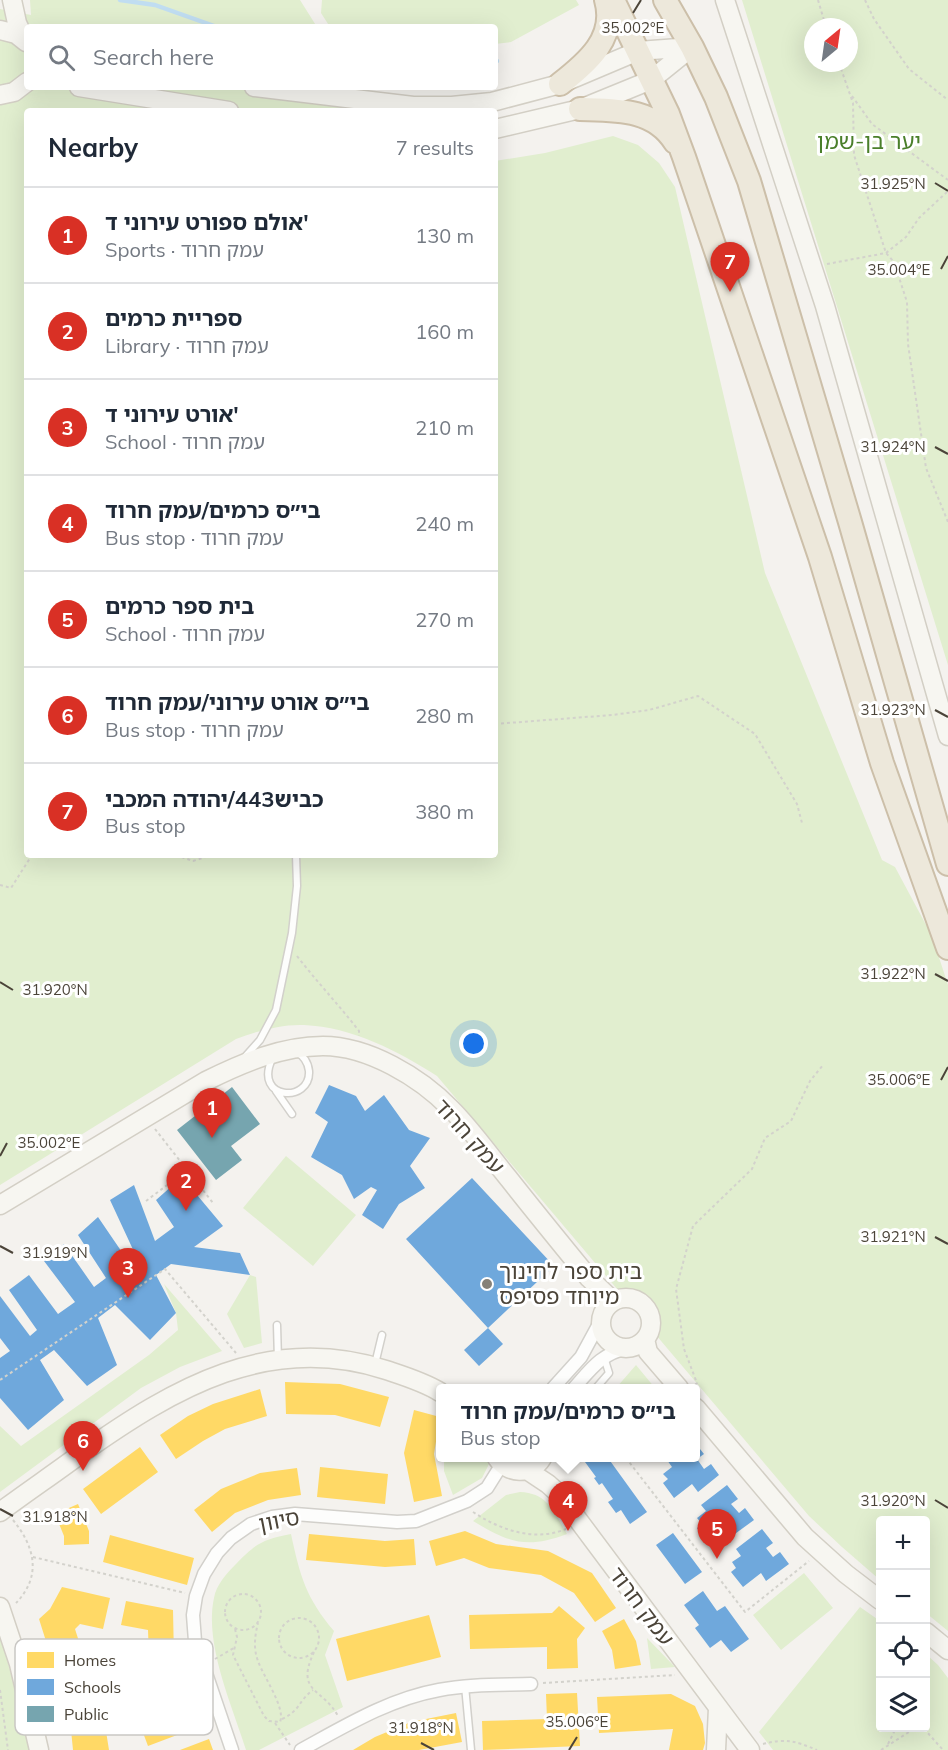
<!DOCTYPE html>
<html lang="en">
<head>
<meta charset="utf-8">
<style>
	body { margin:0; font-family:Mulish,"Noto Sans Hebrew",sans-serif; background:#f2f2f3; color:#1f2937 }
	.controls { position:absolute; right:18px; bottom:18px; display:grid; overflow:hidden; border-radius:6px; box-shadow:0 6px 24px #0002 }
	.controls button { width:54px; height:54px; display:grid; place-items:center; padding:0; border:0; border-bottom:2px solid #e0e1e3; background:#fff; color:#1f2937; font:30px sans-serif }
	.compass { position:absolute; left:804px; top:18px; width:54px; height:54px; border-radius:50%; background:#fff; box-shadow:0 6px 24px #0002; rotate:29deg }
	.you { position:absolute; left:474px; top:1044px; width:21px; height:21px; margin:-15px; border:4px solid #fff; border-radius:50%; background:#1a73e8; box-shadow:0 0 0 9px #1a73e833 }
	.badge { display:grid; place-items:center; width:39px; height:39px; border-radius:50%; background:#d93025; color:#fff; font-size:20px; font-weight:700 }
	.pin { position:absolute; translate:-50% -50px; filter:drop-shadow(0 2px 3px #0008) }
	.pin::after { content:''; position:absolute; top:32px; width:21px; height:18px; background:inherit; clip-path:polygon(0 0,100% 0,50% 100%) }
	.popup { position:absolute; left:436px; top:1384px; width:264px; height:78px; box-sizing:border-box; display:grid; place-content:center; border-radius:6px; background:#fff; filter:drop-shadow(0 2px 4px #0005); font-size:20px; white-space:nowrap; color:#747a83 }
	.popup b { font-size:22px; color:#1f2937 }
	.popup::after { content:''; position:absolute; left:50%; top:100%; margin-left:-12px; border:12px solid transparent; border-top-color:#fff }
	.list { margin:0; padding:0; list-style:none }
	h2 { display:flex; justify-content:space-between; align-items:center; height:78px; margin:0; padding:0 24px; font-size:26px }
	h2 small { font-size:20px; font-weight:400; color:#747a83 }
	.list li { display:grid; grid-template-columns:39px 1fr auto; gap:18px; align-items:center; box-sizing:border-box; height:96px; padding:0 24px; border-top:2px solid #e0e1e3 }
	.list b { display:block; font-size:22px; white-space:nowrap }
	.list p { margin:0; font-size:20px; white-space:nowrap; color:#747a83 }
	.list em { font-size:20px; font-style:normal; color:#747a83 }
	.icon { flex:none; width:33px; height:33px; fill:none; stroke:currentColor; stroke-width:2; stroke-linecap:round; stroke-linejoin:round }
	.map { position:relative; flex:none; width:948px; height:1750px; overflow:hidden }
	.search { position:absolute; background:#fff; box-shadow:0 6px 24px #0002; left:24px; top:24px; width:474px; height:66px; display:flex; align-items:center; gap:15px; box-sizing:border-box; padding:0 21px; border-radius:6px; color:#747a83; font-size:22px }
	.panel { position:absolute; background:#fff; box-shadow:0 6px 24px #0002; left:24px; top:108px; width:474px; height:750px; border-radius:6px }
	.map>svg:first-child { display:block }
	.green { fill:#e1eecf; fill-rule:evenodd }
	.homes { fill:#ffd966 }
	.schools { fill:#6fa8dc }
	.public { fill:#76a5af }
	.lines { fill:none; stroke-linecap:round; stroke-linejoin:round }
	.stream { stroke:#c0ddf1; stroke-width:4.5 }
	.lane-casing { stroke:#d2d0cb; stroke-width:9 }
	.street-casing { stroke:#d2d0cb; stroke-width:15 }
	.secondary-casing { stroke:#d3cfc5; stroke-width:21 }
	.highway-casing { stroke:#ccbfa9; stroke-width:26 }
	.path { stroke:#d3d2cc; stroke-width:2; stroke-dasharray:3 3; stroke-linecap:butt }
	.lane { stroke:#fdfdfc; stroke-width:6 }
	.street { stroke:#fdfdfc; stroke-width:12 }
	.secondary { stroke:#f7f6f1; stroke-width:18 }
	.highway { stroke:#ede8db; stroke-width:22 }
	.ticks { fill:none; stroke:#4b4439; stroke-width:2 }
	.poi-dot { fill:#868178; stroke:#fff; stroke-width:2 }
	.labels { text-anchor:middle; stroke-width:6; stroke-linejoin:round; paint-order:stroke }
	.park-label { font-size:22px; fill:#4a7f2a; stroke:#fff }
	.street-label { font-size:22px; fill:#4b4439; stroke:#fff }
	.poi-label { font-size:22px; fill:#4b4439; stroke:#fff; text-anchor:start }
	.key { fill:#fff; stroke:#c9c7c4; stroke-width:1.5 }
	.key-label { font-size:16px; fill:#4b4439 }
	.ticks-label { font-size:15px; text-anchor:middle; fill:#4b4439; stroke:#fff; stroke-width:6; stroke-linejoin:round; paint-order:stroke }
</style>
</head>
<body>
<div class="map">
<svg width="948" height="1750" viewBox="0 0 948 1750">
	<rect width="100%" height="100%" fill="#f4f2ee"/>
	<path class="green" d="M30,0H300L317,27H27V87H353L352,111H27V855H495V161L545,153L613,136L638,145L659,163L675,187L765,573L882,860L895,867L932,936L948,985V1631L926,1613V1520H880V1580L842,1547L809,1516L437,1076C398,1051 352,1027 304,1025C282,1024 257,1031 236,1039L0,1185V9L31,15Z
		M322,0H576L579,5L511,42L495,44V27H330L321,13Z
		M742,0H948V665ZM813,27H849V63H813Z
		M286,1156L356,1215L313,1266L243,1208Z
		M250,1275L256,1277L262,1343L244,1348L227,1314Z
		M164,1284L222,1351L180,1367L141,1388L0,1492V1426L21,1446L149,1355L178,1330L176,1313Z
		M636,1365L655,1388H616Z
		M444,1458H488L489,1464L482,1478L453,1495L444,1471Z
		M520,1492C548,1493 554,1512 567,1534C527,1549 509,1543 473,1521L506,1495Z
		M291,1534C300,1576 306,1598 334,1631L325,1655L343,1707L259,1750H246C232,1705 204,1644 214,1598C216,1585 227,1573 236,1564C256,1543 264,1539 291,1534Z
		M804,1573L833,1608L781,1650L753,1615Z
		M860,1607L880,1621V1728H926V1654L938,1665L948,1678V1750H773L759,1732Z
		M0,1635L19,1702L29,1750H0Z
		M647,1638L675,1667L651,1669Z"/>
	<path class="homes" d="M285,1382L340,1384L389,1397L380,1427L335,1415L286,1414Z
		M260,1389L267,1416L225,1429L203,1441L176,1459L160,1435L188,1416L213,1404Z
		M414,1410L440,1417L434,1454L442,1496L414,1502L404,1453Z
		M140,1447L158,1472L101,1514L83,1489Z
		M320,1467L388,1474L385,1504L317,1497Z
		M297,1468L301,1495L268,1500L235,1513L212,1532L194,1510L221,1489L260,1473Z
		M78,1504L89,1531V1544L64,1545V1536L55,1514Z
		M465,1531L496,1544L548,1551L592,1573L616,1608L595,1622L574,1593L541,1575L489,1568L464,1558L436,1566L429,1541Z
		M309,1534L385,1541L414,1539L416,1565L385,1567L306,1560Z
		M110,1535L194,1558L187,1585L103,1562Z
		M62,1587L110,1598L103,1629L80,1624L75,1629L98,1701L68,1711L39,1619L50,1609Z
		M126,1601L173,1610L174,1658H149L148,1630L121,1625Z
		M559,1606L585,1628L577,1639L578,1668L547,1669V1647L470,1649L469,1615L552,1613Z
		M429,1615L441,1657L347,1681L336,1639Z
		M624,1619L636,1641L641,1665L615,1669L612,1650L602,1631Z
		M183,1668L198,1708L179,1715L185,1732L148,1746L139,1722L168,1711L156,1678Z
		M577,1693L580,1746L483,1750L482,1721L547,1719L546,1694Z
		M671,1694L695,1706L703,1724L705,1743L703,1750H669L673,1729L599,1733L597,1697Z
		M456,1713L462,1742L419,1750H353L375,1737L411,1722Z
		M105,1725L109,1750H73L71,1730Z
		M209,1739L213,1750H180Z"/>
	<path class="schools" d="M329,1085L356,1096L365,1111L384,1095L409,1130L430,1138L410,1166L425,1188L399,1204L383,1229L362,1215L377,1190L371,1187L354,1199L342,1175L311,1157L328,1122L315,1113Z
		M182,1177L223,1226L194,1247L240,1253L250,1275L171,1264L156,1275L176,1313L150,1340L115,1305L98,1318L117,1365L87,1386L54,1350L40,1360L64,1400L28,1430L0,1398V1358L10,1351L0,1338V1296L30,1336L37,1330L9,1290L29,1275L58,1314L75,1302L44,1261L64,1244L94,1287L106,1278L78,1235L98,1217L128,1261L136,1256L110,1200L134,1185L155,1241L174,1227L156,1200Z
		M472,1178L554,1266L488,1328L406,1239Z
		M488,1328L503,1344L479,1366L464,1350Z
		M696,1444L704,1454L697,1459L704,1469L711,1464L719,1475L698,1492L692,1484L674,1498L663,1483L668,1479L663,1474L672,1467L667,1460L671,1458H696Z
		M592,1458H608L647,1512L630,1524L621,1510L616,1513L608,1502L613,1499L602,1483L599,1485L594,1478L596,1477L585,1462Z
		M727,1485L738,1499L731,1504L739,1513L745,1508L754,1520L732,1536L726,1529L708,1543L697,1528L702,1524L697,1518L706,1511L701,1505Z
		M762,1529L773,1543L766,1548L773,1557L780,1552L789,1564L766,1581L761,1573L743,1587L731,1572L736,1568L732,1562L741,1556L736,1549Z
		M673,1533L702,1572L685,1584L656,1545Z
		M703,1591L717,1611L725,1606L749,1639L731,1652L721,1640L710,1648L695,1628L699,1625L684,1605Z"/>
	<path class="public" d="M232,1087L260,1124L231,1146L242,1160L216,1180L177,1130Z"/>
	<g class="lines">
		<path class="stream" d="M120,0L155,5L217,27
			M495,61H497"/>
		<defs>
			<path id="lane" d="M244,1058L260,1040L276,1010L292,933L297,886L296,855
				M272,1059C253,1101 311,1103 309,1071C308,1062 304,1056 296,1052
				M276,1091L292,1114
				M277,1325L278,1360
				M375,1364L382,1335
				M596,1388L609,1373L604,1357
				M465,1686L471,1750"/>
			<path id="street" d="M553,1388L581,1357L600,1322
				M574,1388C591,1369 601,1354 627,1348
				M232,1750L195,1641L193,1615L196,1596L204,1574L217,1553L231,1538L251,1524L272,1517L295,1514L397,1522L416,1521L467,1501L487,1488L502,1464
				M301,1750C345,1726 389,1699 439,1690C469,1684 500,1685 531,1684"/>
			<path id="secondary" d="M12,0L17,23L25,40
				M725,0L825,306L948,736
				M0,30L16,34L26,42
				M79,87L229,111
				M254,87L413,106H452L492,102L560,84L638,51L692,47
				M0,95L14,92L27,82
				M495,129L580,109L651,80L692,47
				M0,1205L206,1081C242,1063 282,1046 323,1046C368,1046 420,1077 451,1109C472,1130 490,1156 509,1179C535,1212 562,1245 589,1278L613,1301
				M601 1323a25 25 0 1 1 50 0a25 25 0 1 1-50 0Z
				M645,1339L648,1352L679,1388
				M696,1408L805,1537L846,1574L880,1600
				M497,1458C508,1474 531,1476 542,1458
				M527,1470L548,1484L558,1493L750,1750
				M0,1512C27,1492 55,1473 82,1453C174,1388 269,1332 386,1370C404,1376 424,1382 440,1392
				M0,1607L19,1664L39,1750
				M926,1632L948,1650
				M716,1750L718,1708"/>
			<path id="highway" d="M613,0L668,114L684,157L820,557L882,763L948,948
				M665,0L692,47L716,97L749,181L850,522L948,864
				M560,84C587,63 617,38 606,0
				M580,109C615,110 654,108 675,142"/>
		</defs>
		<use href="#lane" class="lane-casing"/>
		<use href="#street" class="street-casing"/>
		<use href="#secondary" class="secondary-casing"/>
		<use href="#highway" class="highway-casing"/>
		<path class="path" d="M818,0L826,27
			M865,0L874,19L909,69L948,100
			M839,63L853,103L854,155L886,253L894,262L907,302L908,344L926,468L948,522
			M852,96L872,124L948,180
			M827,264L886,253L906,237L919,218L948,191
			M495,724L612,715L649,710L698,696L755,734L797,804L802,823
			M176,855L193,861L212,855
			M244,855H245
			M0,885L11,888L32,855
			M297,956C317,982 339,1005 359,1031V1036
			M155,1129L213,1203
			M146,1201L187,1170
			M0,1380L165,1269L236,1353
			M695,1385L697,1383L684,1349L676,1289L693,1226L752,1169L765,1138L791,1121L810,1081L823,1065
			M626,1458L745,1612L809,1561
			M473,1512C500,1530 535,1542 566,1529
			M13,1520C35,1547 42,1576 16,1603
			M33,1557L185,1593
			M225 1612a18 18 0 1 1 36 0a18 18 0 1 1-36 0Z
			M279 1638a20 20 0 1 1 40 0a20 20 0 1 1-40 0Z
			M235,1629L237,1637L233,1655L264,1716L269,1721L280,1722C286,1708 263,1676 258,1661C253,1648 255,1635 258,1623
			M314,1652C295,1693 322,1687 338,1716
			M215,1659L234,1648
			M543,1683L675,1675
			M0,1690L8,1750
			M282,1719C301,1710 298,1701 313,1690
			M275,1723L290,1745
			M763,1744C787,1738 795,1741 817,1750
			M888,1744L896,1728
			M881,1750L912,1730L926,1731L943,1750"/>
		<use href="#lane" class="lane"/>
		<use href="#street" class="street"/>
		<use href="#secondary" class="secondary"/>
		<use href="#highway" class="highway"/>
	</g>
	<path class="ticks" d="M633,13L641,0M935,183L948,191M941,269L948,256M935,447L948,454M935,710L948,717M935,974L948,981M0,982L13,990M941,1080L948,1067M0,1156L7,1143M935,1237L948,1244M0,1246L13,1253M935,1500L948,1508M0,1509L13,1516M421,1743L434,1750M569,1750L577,1737"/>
	<circle class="poi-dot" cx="487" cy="1284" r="6"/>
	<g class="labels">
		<g class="park-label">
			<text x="869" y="149">יער בן-שמן</text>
		</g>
		<g class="street-label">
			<text transform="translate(470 1136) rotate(48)" y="8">עמק חרוד</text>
			<text transform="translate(279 1520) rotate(-11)" y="8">סיוון</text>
			<text transform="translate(642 1606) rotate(53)" y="8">עמק חרוד</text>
		</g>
		<g class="poi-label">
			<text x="499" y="1279">בית ספר לחינוך<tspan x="499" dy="25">מיוחד פסיפס</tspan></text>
		</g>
	</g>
	<rect x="15" y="1639" width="198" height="96" rx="9" class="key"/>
	<rect x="27" y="1652" width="27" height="16" fill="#ffd966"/>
	<rect x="27" y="1679" width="27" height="16" fill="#6fa8dc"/>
	<rect x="27" y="1706" width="27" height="16" fill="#76a5af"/>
	<g class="key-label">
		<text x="64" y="1666">Homes</text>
		<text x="64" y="1693">Schools</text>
		<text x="64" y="1720">Public</text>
	</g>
	<g class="ticks-label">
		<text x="633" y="33">35.002°E</text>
		<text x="893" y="189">31.925°N</text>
		<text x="899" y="275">35.004°E</text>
		<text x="893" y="452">31.924°N</text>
		<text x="893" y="715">31.923°N</text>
		<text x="893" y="979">31.922°N</text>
		<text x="55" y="995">31.920°N</text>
		<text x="899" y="1085">35.006°E</text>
		<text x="49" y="1148">35.002°E</text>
		<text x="893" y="1242">31.921°N</text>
		<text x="55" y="1258">31.919°N</text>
		<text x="893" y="1506">31.920°N</text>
		<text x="55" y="1522">31.918°N</text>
		<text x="577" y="1727">35.006°E</text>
		<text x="421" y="1733">31.918°N</text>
	</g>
</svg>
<div class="controls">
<button>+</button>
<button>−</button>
<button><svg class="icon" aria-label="locate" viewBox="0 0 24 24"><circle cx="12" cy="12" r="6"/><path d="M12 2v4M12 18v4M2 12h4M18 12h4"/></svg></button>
<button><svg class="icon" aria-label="layers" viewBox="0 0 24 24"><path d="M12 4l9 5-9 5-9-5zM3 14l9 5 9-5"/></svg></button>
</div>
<svg class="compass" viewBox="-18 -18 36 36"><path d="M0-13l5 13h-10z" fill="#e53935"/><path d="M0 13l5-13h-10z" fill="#747a83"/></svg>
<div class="you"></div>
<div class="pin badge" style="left:212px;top:1138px">1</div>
<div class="pin badge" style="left:186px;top:1211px">2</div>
<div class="pin badge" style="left:128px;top:1298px">3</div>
<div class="pin badge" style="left:568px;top:1531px">4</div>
<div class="popup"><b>בי״ס כרמים/עמק חרוד</b>Bus stop</div>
<div class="pin badge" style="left:717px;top:1559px">5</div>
<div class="pin badge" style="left:83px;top:1471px">6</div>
<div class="pin badge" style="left:730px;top:292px">7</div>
<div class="search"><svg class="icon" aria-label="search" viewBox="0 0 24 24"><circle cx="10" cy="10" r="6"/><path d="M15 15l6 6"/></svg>Search here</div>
<section class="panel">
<h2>Nearby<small>7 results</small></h2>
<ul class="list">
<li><span class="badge">1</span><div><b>אולם ספורט עירוני ד'</b><p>Sports · עמק חרוד</p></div><em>130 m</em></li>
<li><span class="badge">2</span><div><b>ספריית כרמים</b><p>Library · עמק חרוד</p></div><em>160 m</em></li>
<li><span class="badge">3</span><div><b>אורט עירוני ד'</b><p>School · עמק חרוד</p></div><em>210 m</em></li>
<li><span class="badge">4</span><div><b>בי״ס כרמים/עמק חרוד</b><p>Bus stop · עמק חרוד</p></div><em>240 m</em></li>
<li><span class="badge">5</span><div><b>בית ספר כרמים</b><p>School · עמק חרוד</p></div><em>270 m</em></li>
<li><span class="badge">6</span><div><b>בי״ס אורט עירוני/עמק חרוד</b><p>Bus stop · עמק חרוד</p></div><em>280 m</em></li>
<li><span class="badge">7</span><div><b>כביש443/יהודה המכבי</b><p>Bus stop</p></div><em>380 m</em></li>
</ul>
</section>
</div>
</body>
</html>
